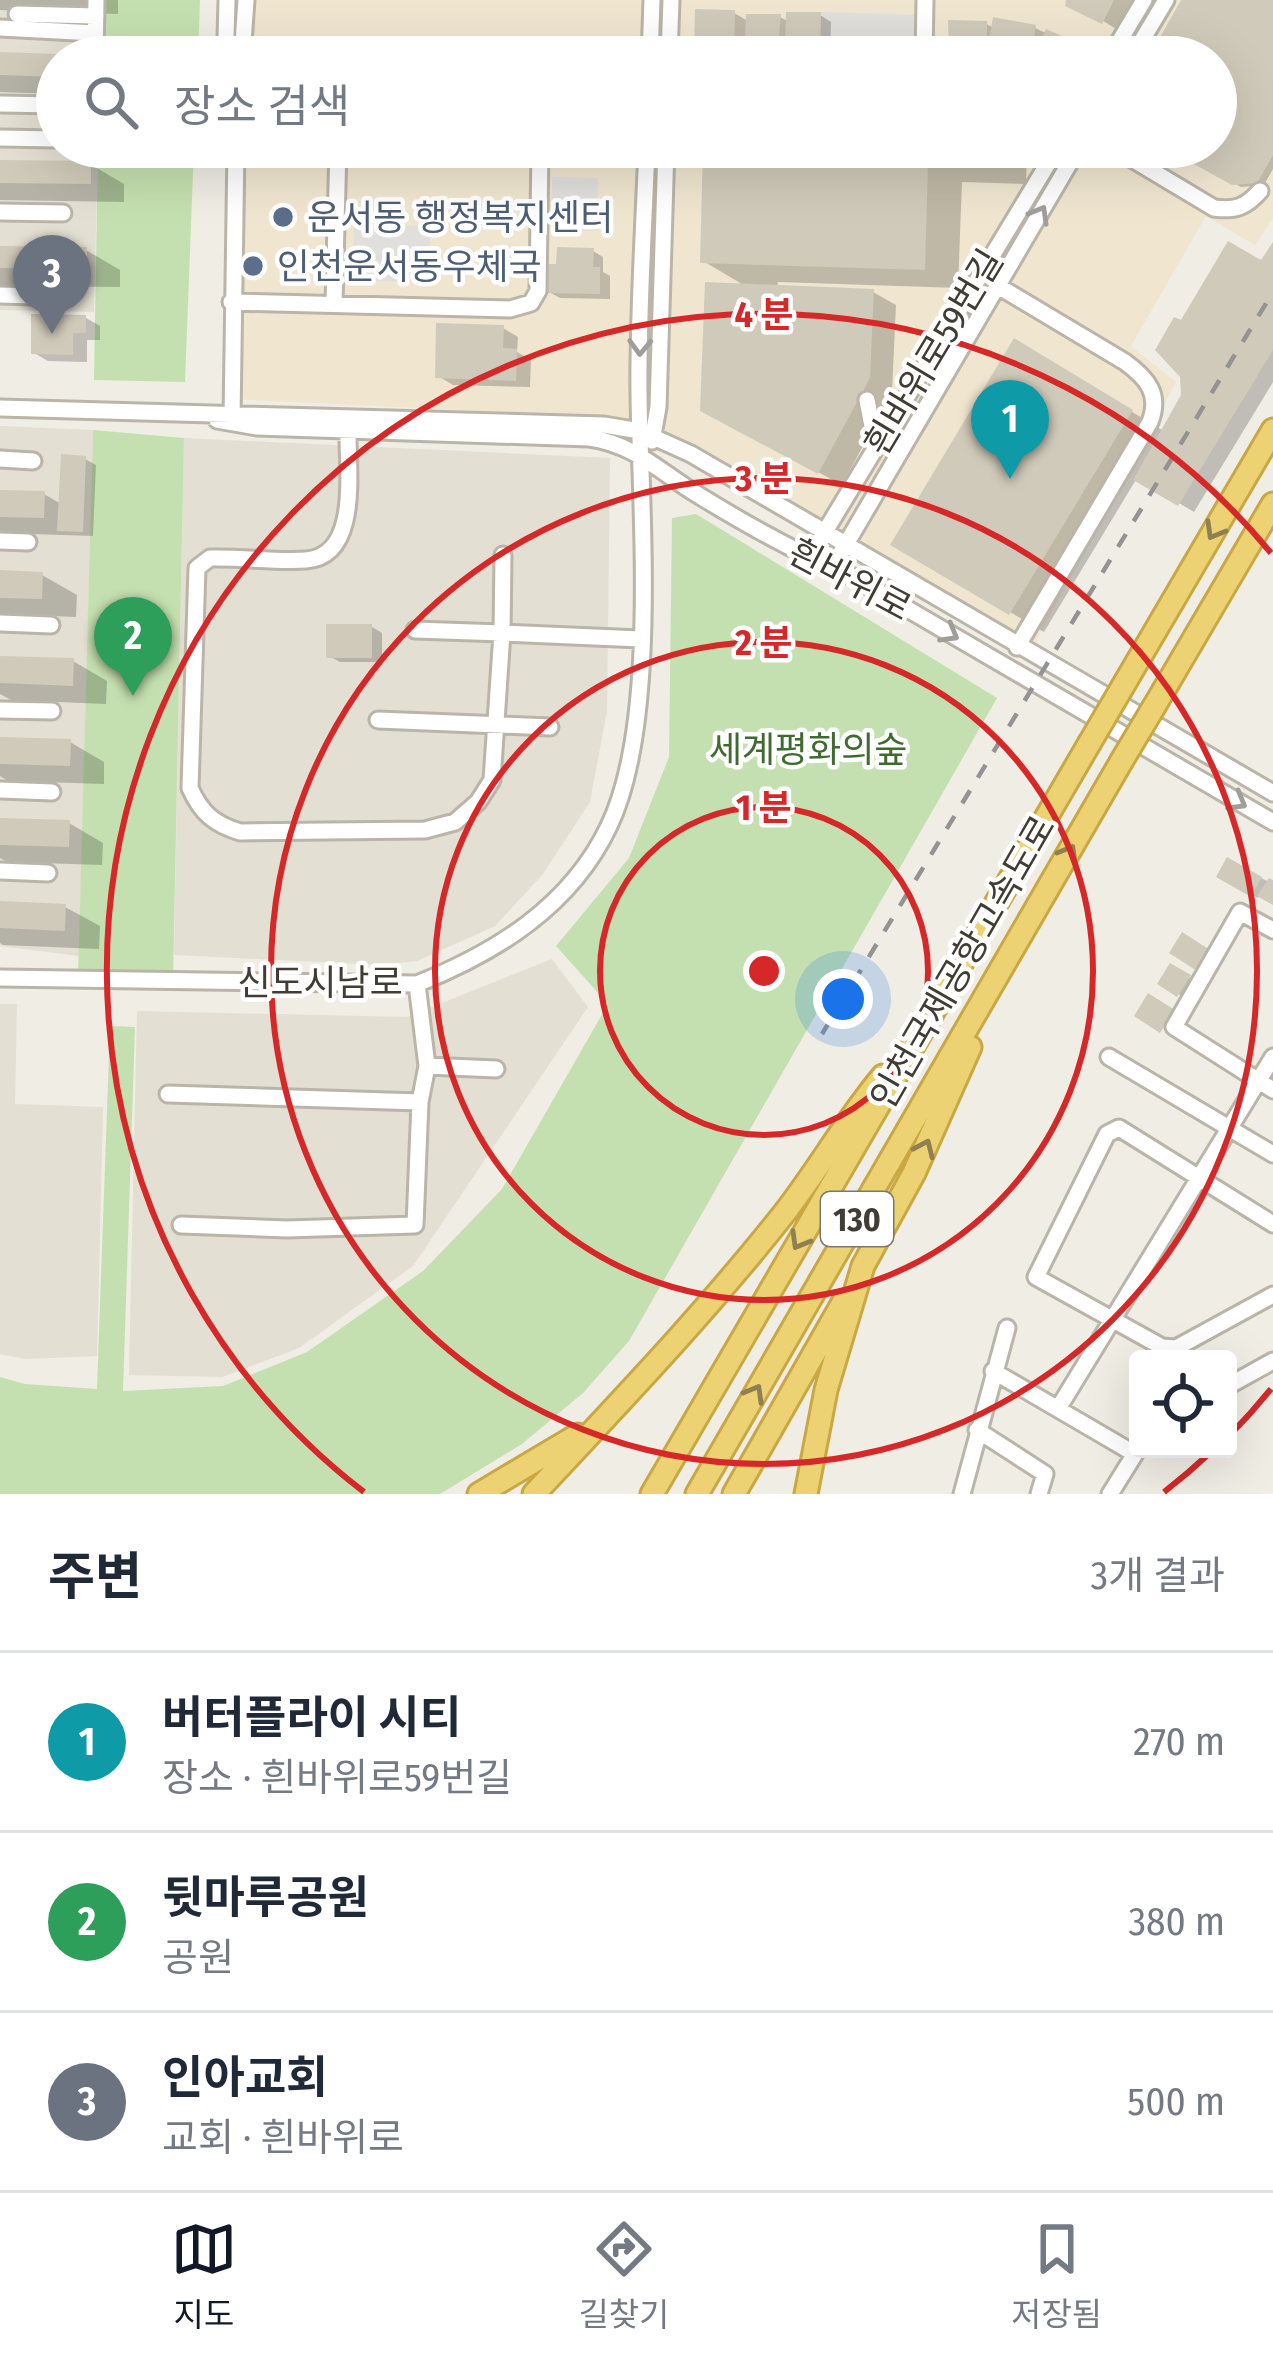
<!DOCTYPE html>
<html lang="ko">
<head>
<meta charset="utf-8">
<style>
	body { margin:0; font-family:"Fira Sans Condensed","Noto Sans KR",sans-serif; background:#f6f6f7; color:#1f2937 }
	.controls { position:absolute; right:36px; bottom:36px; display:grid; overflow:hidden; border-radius:12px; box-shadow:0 12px 48px #0002 }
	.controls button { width:108px; height:108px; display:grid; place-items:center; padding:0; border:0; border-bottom:3px solid #e0e1e3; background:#fff; color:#1f2937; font:60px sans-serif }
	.you { position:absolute; left:843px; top:999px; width:42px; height:42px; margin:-30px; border:9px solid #fff; border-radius:50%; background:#1a73e8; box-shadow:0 0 0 18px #1a73e833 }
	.badge { display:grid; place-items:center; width:78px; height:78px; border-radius:50%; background:#111827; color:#fff; font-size:39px; font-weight:700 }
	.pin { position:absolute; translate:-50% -99px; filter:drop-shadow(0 3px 6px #0008) }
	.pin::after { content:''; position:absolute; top:63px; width:42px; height:36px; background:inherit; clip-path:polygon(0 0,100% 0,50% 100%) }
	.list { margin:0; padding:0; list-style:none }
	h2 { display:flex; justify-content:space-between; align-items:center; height:156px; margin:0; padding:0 48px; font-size:51px }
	h2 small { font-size:39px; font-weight:400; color:#747a83 }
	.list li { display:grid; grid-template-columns:78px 1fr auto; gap:36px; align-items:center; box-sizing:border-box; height:180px; padding:0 48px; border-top:3px solid #e0e1e3 }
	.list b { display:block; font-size:45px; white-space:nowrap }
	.list p { margin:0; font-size:39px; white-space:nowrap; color:#747a83 }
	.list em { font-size:39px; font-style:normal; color:#747a83 }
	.icon { flex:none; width:66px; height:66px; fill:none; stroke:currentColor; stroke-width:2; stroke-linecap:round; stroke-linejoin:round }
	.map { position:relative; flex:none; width:1273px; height:1494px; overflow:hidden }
	.search { position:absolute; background:#fff; box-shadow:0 12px 48px #0002; left:36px; right:36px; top:36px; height:132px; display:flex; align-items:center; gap:30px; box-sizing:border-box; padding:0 42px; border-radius:66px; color:#747a83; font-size:45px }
	.sheet { height:696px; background:#fff }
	nav { display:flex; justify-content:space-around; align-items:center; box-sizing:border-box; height:168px; border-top:3px solid #e0e1e3; background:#fff; font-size:33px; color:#747a83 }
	nav a { display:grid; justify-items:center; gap:6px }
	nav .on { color:#111827 }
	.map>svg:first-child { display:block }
	.residential { fill:#e3dfd2 }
	.commercial { fill:#f0e6d0 }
	.green { fill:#c5e0b0 }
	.parking { fill:#e0dfdc }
	.shadow { fill:#0003 }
	.building { fill:#d0caba }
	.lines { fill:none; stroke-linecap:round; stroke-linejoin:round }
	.minor-casing { stroke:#bab5a8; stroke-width:21 }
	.highway-casing { stroke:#c9a844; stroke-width:27 }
	.minor { stroke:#fff; stroke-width:15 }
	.highway { stroke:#ecd272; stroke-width:21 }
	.rail { stroke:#939393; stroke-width:4.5; stroke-dasharray:15 15; stroke-linecap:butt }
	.highway-bridge-casing { stroke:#c9a844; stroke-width:27; stroke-linecap:butt }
	.highway-bridge { stroke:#ecd272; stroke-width:21 }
	.oneway { stroke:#a09e9a }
	.oneway2 { stroke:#8e8050 }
	.ring { fill:none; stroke:#d62828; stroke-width:6 }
	.service-dot { fill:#5c6f8a; stroke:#fff; stroke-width:4.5 }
	.labels { text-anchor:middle; stroke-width:9; stroke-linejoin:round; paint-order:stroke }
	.shield { fill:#fff; stroke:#7a7771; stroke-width:3 }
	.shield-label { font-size:33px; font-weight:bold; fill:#413d34 }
	.service-label { font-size:36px; fill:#4e5e75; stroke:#fff; text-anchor:start }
	.street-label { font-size:36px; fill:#413d34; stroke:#fff }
	.park-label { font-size:36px; fill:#3f6b2f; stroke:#fff }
	.centre { fill:#d62828; stroke:#fff; stroke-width:6 }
	.ring-label { font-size:36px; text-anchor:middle; font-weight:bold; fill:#d62828; stroke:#fff; stroke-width:9; stroke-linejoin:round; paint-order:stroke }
</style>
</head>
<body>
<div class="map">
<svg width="1273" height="1494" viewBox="0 0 1273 1494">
	<rect width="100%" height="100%" fill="#efede4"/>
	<path class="residential" d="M0,0H102L100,57H57V147H98L94,312L0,310Z
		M0,426L93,430L79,956L0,946Z
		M184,438L610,458L607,711L590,802L543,874L495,926L417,961L382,965L174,955Z
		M552,959L588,1007L413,1266L299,1348L222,1377L129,1375L137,1011L407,1017Z
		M0,1004H17L15,1104L103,1107L97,1356L25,1359L0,1354Z"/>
	<path class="commercial" d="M235,0H1273V218L1255,245L1206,216L1131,346L1176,382L1026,660L612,417L227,399L232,147H1216V57H233Z"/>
	<path class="green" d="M102,0H200L198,57H101Z
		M98,147H194L185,382L94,380Z
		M93,430L184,438L173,981L78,977Z
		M696,514L997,698L629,1341L583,1393L522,1444L440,1494H0V1377L25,1384L97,1389L110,1026L135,1027L123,1391L223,1386L307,1352L423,1271L502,1189L608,1004L556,946L629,858L669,757L672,518Z"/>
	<path class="parking" d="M821,12L918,15L917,54L820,57Z
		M552,177L598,178V231H551Z
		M354,224L430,226L429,282L362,281L353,273Z"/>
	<path class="shadow" d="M0,0H118V14L0,10Z
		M1047,0H1143L1126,35L1069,0Z
		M1184,0H1273V169L1264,185L1241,187L1169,147H1216V57H1152Z
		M734,13L748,21L780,17L789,22L820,15L831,22L830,57H803L789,49L788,57H703L697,54Z
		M986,24L994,28H1035L1097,57H1036L1038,52L1018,49L1017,57H952Z
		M0,55L57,57V94L0,92Z
		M706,147L1027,149L1026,184L962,182L958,288L778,282L777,288L873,292L896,305L892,392L842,485L727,423L747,287L703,261Z
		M0,163L90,164L124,184V202L0,200Z
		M1273,247V382L1194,512L1137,478L1044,632L894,544L1015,342L1164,431L1184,395L1182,323L1262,264Z
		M0,249L86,250L120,270V287L0,286Z
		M593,251L603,257V272L610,276V299L560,298L549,292Z
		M86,318L100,326V340H87V362L48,361L34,353Z
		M503,328L518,337L517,352L531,360L530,387L453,385L438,376Z
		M85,459L96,465L93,536L0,533V493L44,494L61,504Z
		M0,573L42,575L77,595L76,617L0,614Z
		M372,627L382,633V662H340L329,656Z
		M0,659L73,661L107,681L106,704L11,700L0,694Z
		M0,740L70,742L104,762V784L8,781L0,776Z
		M0,821L69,823L103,843L102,865L7,862L0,858Z
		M1228,861L1273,884V901L1261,894L1258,898L1220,876Z
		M0,904L65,907L100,926L99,949L3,945L0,943Z
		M1171,967L1196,981L1185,998L1161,983Z"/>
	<path class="building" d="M1066,0H1114L1102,24L1065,6Z
		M1181,0H1273V155L1257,183L1232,185L1163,147H1216V57H1149Z
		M695,9L735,10L734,56H694Z
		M786,12H821L820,57H800V51H785Z
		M746,14H781L777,57H744Z
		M993,17L1036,25L1032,49L1008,45L1006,57H986Z
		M948,20L987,21V46L981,57H949Z
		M1046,29L1080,44L1074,57H1033Z
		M0,52L57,54V77L0,75Z
		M703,147H993V166L928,164L925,270L700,263Z
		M0,160L91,161V184L0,183Z
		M1228,241L1261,260L1273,242V350L1178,506L1133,480L1181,395L1180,377L1155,350L1174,317L1181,320Z
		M0,246L87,247V269L0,268Z
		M557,247L594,248L593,267H600V294L546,293L547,264H556Z
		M705,282L874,289L870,378L818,474L700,411Z
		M31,314L86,315V333H73V355L31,354Z
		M436,323L504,325L503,348L517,349L516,381L435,378Z
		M1014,338L1133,410L1009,615L890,545Z
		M61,454L86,456L83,532L57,531Z
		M0,490L45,491L44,518L0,517Z
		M0,570L43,572L42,599L0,598Z
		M326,624H372V658H326Z
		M0,656L74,658L73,686L0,683Z
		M0,737L71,739L70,766L0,764Z
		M0,818L70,820L69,847L0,845Z
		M1227,857L1262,877L1251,897L1216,877Z
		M1269,878L1273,880V905L1257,896Z
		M0,901L66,904L65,931L0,928Z
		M1182,932L1210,950L1197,971L1169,953Z
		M1170,963L1191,975L1177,997L1157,984Z
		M1148,993L1175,1010L1160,1033L1134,1016Z"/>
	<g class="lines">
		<defs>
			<path id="minor" d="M227,0L226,38L233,57
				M17,14L96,16
				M0,28L95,33
				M95,57L96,0
				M242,57L246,0
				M650,57L652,0
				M669,57L671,0
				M924,57L925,0
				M1110,57L1144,0
				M1132,57L1166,0
				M0,104L57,105
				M0,138L55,139
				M1112,147L1214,208C1235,211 1246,207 1260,191
				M0,212L63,213
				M998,286L1125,362C1147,378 1161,394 1150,422L1017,647
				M0,295L65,297
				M231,302L510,309L531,303L538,291L540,147
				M334,304L338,147
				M867,400L876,447
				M0,408L604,425L640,431L691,454L1273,793
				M232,419L236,147
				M217,420L257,427L589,438C634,444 659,471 695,493C745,524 797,553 851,576L1273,822
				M348,430C347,468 361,556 306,560C274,562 242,557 210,558L197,568L190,788C201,813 214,824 240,832L425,830L455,822L478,802L492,780L502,633L415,630
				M652,441L658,407L666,147
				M0,459L33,461
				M0,541L28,542
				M503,555L502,633L640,639
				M809,558L1058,147
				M832,568L1079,147
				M0,623L51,625
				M0,710L52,711
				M378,720L550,727
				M0,790L52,792
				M0,871L48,873
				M1273,930L1240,912L1174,1027L1273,1090
				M0,978L417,984C497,952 571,906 609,826C659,722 640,510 639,393C638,311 644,229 647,147
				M1109,1057L1273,1154
				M427,1066L496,1069
				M168,1094L420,1102L427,1066L417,984
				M1273,1224L1119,1128L1107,1134L1036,1277L1162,1347L1176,1348L1273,1295
				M181,1225L287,1229L415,1225L420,1102
				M993,1371L1135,1454
				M1228,1386L1273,1361
				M1059,1407L1273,1057
				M977,1430L1045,1474L1039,1494
				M962,1494L1007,1328
				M1110,1494L1138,1449"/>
			<path id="highway" d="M1123,686L1273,430
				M1155,705L1273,504
				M479,1494L578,1435
				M534,1494C620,1402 708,1310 786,1211C820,1167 847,1119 883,1076
				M652,1494L1089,744
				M697,1494L1121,762
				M734,1494L844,1301
				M806,1494L826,1390L863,1266L914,1173L970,1047"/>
		</defs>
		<use href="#minor" class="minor-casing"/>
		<use href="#highway" class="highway-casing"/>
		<use href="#minor" class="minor"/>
		<use href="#highway" class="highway"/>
		<path class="rail" d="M822,1034L1273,292"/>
		<defs>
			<path id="highway-bridge" d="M1089,744L1123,686
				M1121,762L1155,705"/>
		</defs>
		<use href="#highway-bridge" class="highway-bridge-casing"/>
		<use href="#highway-bridge" class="highway-bridge"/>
	</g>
	<defs><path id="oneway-chevron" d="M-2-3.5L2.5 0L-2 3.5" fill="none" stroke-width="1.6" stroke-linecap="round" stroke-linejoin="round" transform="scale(3)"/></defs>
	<g class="oneway">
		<use href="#oneway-chevron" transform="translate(1040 214) rotate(-60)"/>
		<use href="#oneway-chevron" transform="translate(640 347) rotate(92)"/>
		<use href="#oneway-chevron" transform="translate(950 634) rotate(30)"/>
		<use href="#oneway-chevron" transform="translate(1238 802) rotate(30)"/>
	</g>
	<g class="oneway2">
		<use href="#oneway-chevron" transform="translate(1214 531) rotate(120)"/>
		<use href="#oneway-chevron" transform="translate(1069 853) rotate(-60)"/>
		<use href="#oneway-chevron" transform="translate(925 1148) rotate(-66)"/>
		<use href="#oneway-chevron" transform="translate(799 1241) rotate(120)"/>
		<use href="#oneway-chevron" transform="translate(755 1393) rotate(-60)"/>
	</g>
	<g class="ring">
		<circle cx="764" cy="971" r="164"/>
		<circle cx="764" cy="971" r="329"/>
		<circle cx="764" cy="971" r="493"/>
		<path d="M1271 1389A657 657 0 0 1 1229 1436M1212 1451A657 657 0 0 1 1164 1492M364 1492A657 657 0 1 1 1271 553"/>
	</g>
	<g class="service-dot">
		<circle cx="283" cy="217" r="12"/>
		<circle cx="253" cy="266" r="12"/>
	</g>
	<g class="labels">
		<rect class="shield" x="821" y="1192" width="72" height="54" rx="9"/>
		<g class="shield-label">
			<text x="857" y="1231">130</text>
		</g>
		<g class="service-label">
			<text x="307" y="230">운서동 행정복지센터</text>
			<text x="277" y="279">인천운서동우체국</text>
		</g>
		<g class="street-label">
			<text transform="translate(933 352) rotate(-59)" y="13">흰바위로59번길</text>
			<text transform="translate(850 579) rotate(28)" y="13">흰바위로</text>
			<text transform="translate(962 962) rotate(-60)" y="13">인천국제공항고속도로</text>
			<text x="320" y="995">신도시남로</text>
		</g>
		<g class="park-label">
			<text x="808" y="762">세계평화의숲</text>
		</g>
	</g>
	<circle cx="764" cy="971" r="18" class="centre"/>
	<g class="ring-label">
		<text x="764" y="327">4 분</text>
		<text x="764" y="491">3 분</text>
		<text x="764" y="655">2 분</text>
		<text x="764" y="820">1 분</text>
	</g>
</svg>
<div class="controls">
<button><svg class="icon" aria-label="locate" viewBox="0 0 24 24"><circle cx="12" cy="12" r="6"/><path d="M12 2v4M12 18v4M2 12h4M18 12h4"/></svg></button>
</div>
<div class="you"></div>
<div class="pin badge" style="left:1010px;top:479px;background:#0f9aa8">1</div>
<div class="pin badge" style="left:133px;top:696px;background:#2e9e5b">2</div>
<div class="pin badge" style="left:52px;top:334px;background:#6b7280">3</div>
<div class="search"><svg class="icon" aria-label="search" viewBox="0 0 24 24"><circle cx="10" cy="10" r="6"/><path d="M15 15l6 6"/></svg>장소 검색</div>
</div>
<section class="sheet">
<h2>주변<small>3개 결과</small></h2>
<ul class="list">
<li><span class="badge" style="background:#0f9aa8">1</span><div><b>버터플라이 시티</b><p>장소 · 흰바위로59번길</p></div><em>270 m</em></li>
<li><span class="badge" style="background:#2e9e5b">2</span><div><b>뒷마루공원</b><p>공원</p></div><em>380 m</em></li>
<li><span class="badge" style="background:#6b7280">3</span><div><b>인아교회</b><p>교회 · 흰바위로</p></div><em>500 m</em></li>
</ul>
</section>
<nav>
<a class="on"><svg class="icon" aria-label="map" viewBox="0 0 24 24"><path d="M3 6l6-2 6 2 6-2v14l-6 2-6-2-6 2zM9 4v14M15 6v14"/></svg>지도</a>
<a><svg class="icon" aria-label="directions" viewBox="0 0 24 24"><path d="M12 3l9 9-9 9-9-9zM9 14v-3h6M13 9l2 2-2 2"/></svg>길찾기</a>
<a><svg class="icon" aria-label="saved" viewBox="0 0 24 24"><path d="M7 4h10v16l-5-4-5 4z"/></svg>저장됨</a>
</nav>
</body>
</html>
